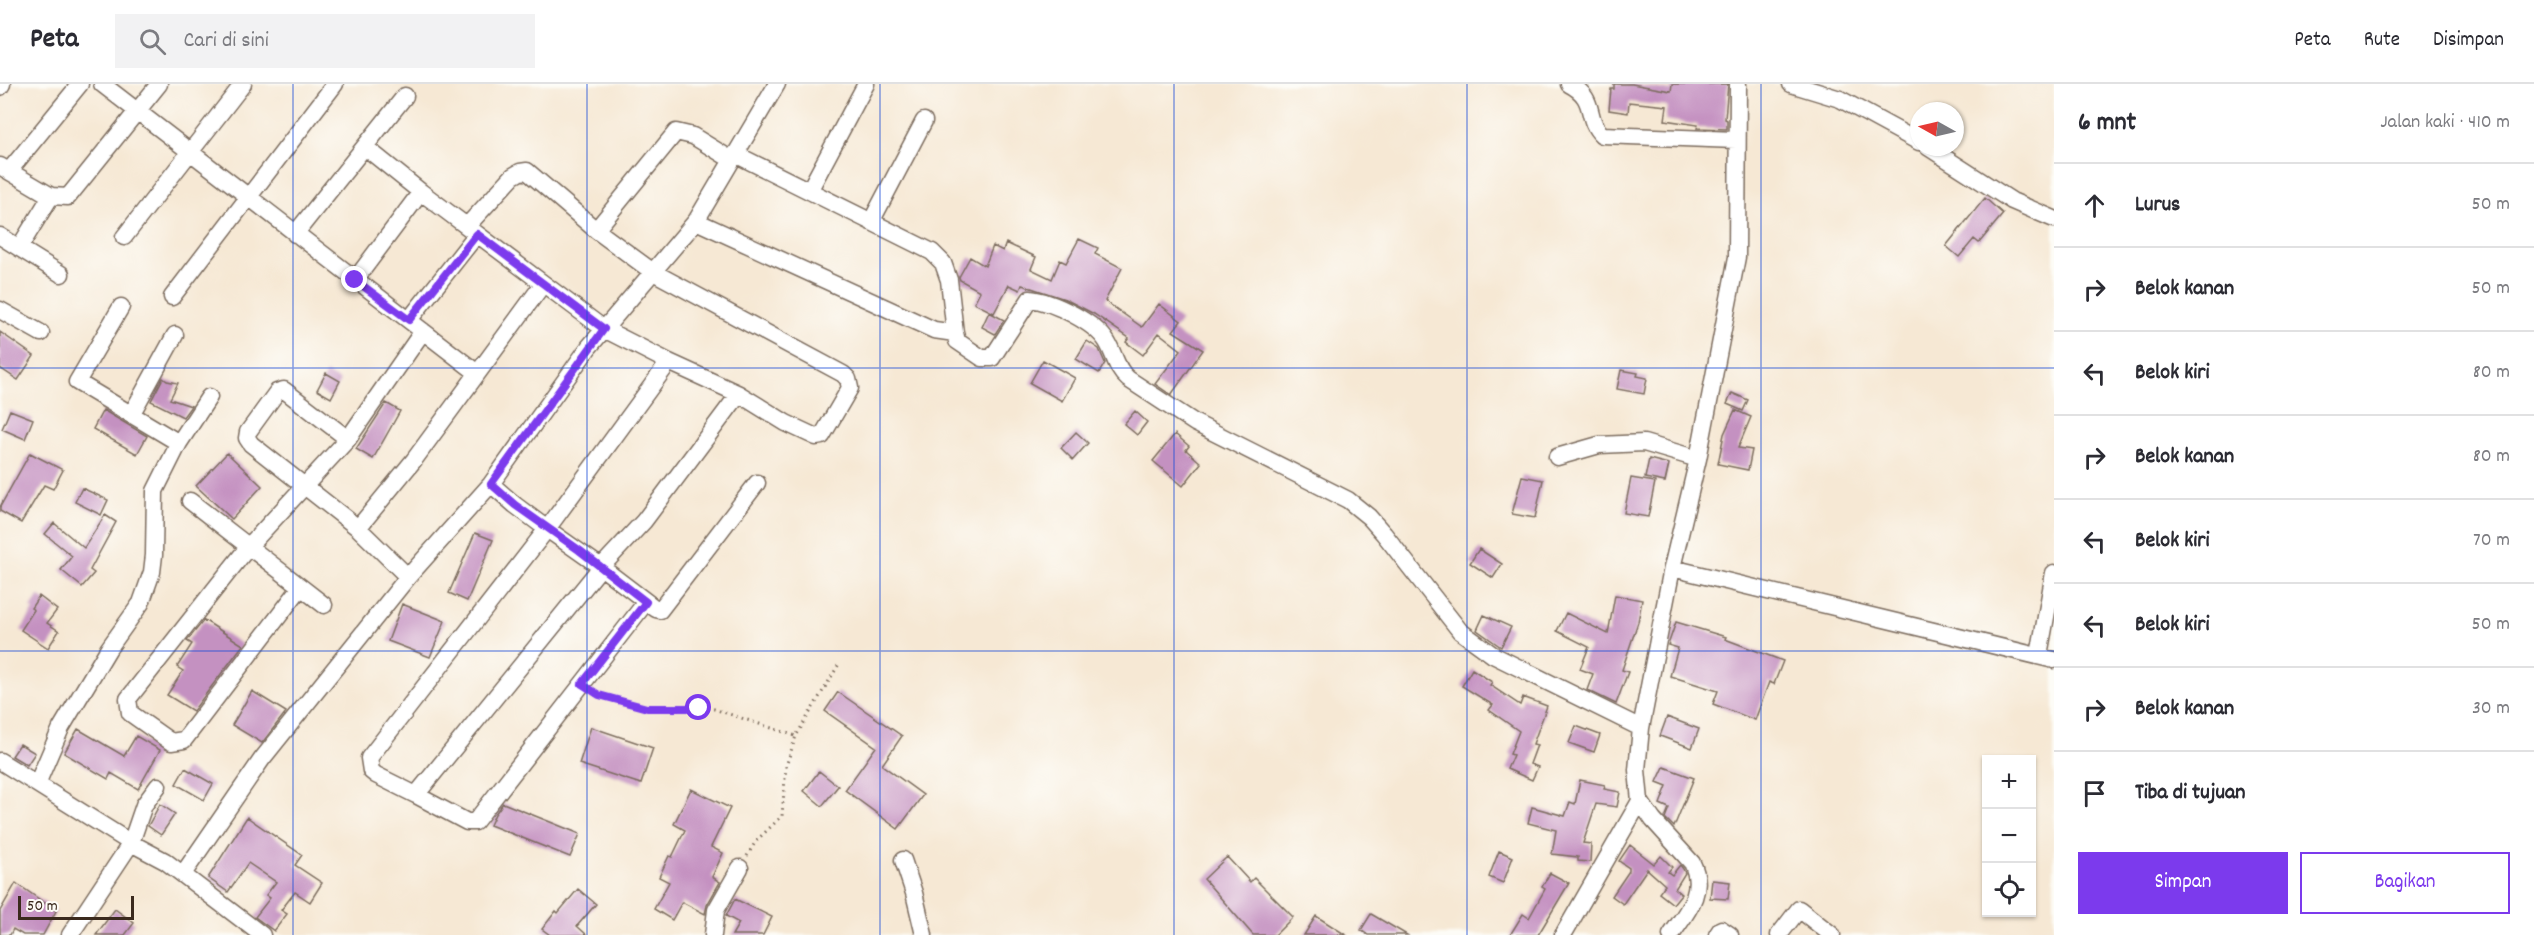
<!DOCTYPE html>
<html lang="id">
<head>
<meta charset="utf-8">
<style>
	body { margin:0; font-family:Dekko,sans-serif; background:#f2f2f3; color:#2b2b33 }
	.controls { position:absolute; right:18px; bottom:18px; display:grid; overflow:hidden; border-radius:0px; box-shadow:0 2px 4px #0004 }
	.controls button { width:54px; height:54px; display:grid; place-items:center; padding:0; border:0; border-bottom:2px solid #e1e1e2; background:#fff; color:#2b2b33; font:30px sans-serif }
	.compass { position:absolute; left:1910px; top:18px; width:54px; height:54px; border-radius:50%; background:#fff; box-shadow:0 2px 4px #0004; rotate:278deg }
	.scale { position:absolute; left:18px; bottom:15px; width:116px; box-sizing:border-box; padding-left:6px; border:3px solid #3b2a1e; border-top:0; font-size:16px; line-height:21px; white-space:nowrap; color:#3b2a1e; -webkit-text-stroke:4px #fdfcf7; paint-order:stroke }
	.stop { position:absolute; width:18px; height:18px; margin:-14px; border:4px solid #7c3aed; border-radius:50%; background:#fff }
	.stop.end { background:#7c3aed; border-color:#fff; box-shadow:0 2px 6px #0008 }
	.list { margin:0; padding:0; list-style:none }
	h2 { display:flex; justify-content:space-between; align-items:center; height:78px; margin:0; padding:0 24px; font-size:26px }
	h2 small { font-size:20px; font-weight:400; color:#7c7c81 }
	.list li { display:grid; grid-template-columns:39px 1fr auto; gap:18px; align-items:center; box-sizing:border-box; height:84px; padding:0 24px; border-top:2px solid #e1e1e2 }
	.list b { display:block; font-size:22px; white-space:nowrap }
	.list em { font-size:20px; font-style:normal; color:#7c7c81 }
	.actions { display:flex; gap:12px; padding:18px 24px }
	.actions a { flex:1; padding:14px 0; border:2px solid #7c3aed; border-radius:0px; text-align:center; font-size:21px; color:#7c3aed }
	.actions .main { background:#7c3aed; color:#fff }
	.icon { flex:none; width:33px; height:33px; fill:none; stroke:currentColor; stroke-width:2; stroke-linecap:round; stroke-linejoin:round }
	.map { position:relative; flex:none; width:2054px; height:851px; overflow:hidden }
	header { display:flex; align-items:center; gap:36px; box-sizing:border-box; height:84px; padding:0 30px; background:#fff; border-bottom:2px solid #e1e1e2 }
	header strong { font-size:28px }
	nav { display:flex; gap:33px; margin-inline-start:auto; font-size:21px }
	.search { width:420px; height:54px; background:#f2f2f3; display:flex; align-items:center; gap:15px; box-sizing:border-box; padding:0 21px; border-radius:0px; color:#7c7c81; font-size:22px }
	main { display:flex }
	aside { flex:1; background:#fff }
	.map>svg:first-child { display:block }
	.building { fill:#c491c1 }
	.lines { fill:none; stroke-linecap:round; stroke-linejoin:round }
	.minor-casing { stroke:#7c6c5e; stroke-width:19 }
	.path { stroke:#7c6c5e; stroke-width:3; stroke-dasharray:1.5 4.5; stroke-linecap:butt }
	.minor { stroke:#fff; stroke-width:16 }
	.route { stroke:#7c3aed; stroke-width:8 }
	.grid { fill:none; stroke:#1d4ed8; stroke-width:1.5; stroke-opacity:0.55 }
</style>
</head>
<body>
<header>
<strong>Peta</strong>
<div class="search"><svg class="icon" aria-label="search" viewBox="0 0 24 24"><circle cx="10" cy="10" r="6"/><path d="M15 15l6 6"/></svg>Cari di sini</div>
<nav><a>Peta</a><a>Rute</a><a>Disimpan</a></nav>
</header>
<main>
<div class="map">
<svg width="2054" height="851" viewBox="0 0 2054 851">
	<rect width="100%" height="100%" fill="#fdfcf7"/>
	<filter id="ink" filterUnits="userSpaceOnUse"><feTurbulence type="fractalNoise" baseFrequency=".0167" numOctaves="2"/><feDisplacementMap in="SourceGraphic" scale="12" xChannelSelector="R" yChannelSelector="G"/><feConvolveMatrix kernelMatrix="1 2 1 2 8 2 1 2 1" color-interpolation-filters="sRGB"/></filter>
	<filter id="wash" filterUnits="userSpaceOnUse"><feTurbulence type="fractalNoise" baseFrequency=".008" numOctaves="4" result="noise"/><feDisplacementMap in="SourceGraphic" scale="24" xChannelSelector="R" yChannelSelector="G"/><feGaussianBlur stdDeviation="1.35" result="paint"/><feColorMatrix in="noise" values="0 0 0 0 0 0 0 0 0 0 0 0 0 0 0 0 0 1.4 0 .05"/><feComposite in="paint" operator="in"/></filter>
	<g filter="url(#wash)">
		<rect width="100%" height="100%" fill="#f6e8d4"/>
		<g id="blocks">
			<path class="building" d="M1614,0H1632L1671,7L1672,0H1728L1725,35L1727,36V45L1697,44L1698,41L1665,36L1667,22L1629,18L1628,29L1609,26L1611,5H1614Z
				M1985,114L2003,130L1979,159L1974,155L1959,173L1946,162Z
				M1079,155L1098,164L1095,170L1122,184L1105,217L1142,243L1159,220L1181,237L1173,247L1203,266L1171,311L1155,300L1181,266L1159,249L1143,271L1126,258L1129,254L1094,230L1065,215L1022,201L1020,206L1009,201L994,229L974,219L980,207L960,196L959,193L970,173L985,182L993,162L1003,167L1006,159L1036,173L1031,185L1052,195L1060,176L1066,179Z
				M989,228L1004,236L995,250L982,243Z
				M0,248L34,272L18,296L0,284Z
				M1087,257L1099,265L1105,279L1099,289L1076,275Z
				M1043,276L1075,294L1062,317L1030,299Z
				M1621,286L1638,289L1637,292L1647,294L1644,310L1617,305Z
				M326,289L340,297L331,314L317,306Z
				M163,294L167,297L178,299L170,315L191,322L183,333L151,317Z
				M1732,309L1748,316L1743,327L1727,320Z
				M386,319L400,327L373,375L356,365Z
				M10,326L33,335L25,355L2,345Z
				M103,326L147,352L137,370L93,345Z
				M1735,326L1751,333L1738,364L1752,366L1748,386L1718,380L1724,350Z
				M1135,327L1147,338L1137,351L1124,340Z
				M1076,348L1088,359L1073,376L1061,364Z
				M1175,350L1189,362L1186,366L1201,379L1183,402L1153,377Z
				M30,369L63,386L53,405L44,401L21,439L0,427V423Z
				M227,369L262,402L232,435L196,402Z
				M1649,375L1669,380L1665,398L1645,394Z
				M1522,392L1543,396L1535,434L1512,430Z
				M1631,394L1655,398L1648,433L1624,429Z
				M82,404L108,416L101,431L75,418Z
				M105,431L116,438L90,486L94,489L82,503L61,486L72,472L45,450L54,439L84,464Z
				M475,449L493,456L467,517L449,509Z
				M1479,465L1502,480L1493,494L1470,479Z
				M1615,511L1642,516L1638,538L1622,586L1628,588L1616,620L1587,606L1593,590L1580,585L1589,563L1557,547L1566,529L1608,550Z
				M39,512L57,526L47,539L59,547L48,564L21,546L34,526L31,524Z
				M402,520L445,537L430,573L388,557Z
				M1484,531L1511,543L1501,563L1477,546Z
				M204,536L243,561L193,627L167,611L183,587L177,583L192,560L187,557Z
				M1676,538L1726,553L1725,555L1783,577L1774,600L1769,598L1755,636L1713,620L1718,607L1670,592L1678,564L1668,561Z
				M1472,585L1492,598L1490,601L1520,621L1523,613L1547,622L1533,660L1537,661L1530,680L1538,683L1532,696L1507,685L1513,671L1510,670L1519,647L1489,626L1493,621L1462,602Z
				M252,607L286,628L262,659L232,641Z
				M838,608L902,652L882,681L923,711L898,745L845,706L876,663L825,627Z
				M1667,633L1699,645L1692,664L1660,652Z
				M1576,642L1600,651L1594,668L1569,659Z
				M591,643L653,664L641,700L579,680Z
				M78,645L124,672L136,652L160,666L138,705L111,689L108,695L64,669Z
				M20,660L35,669L27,681L12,672Z
				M1664,683L1694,694L1674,743L1665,734L1669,724L1660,720L1667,702L1657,698Z
				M185,684L213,700L204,716L176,700Z
				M819,687L838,702L822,722L804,707Z
				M1580,696L1605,701L1604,705L1620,708L1617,723L1596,720L1583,759L1591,760L1590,778L1578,777V773L1552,770L1556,746L1528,739L1532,723L1565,732L1570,718L1575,720Z
				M691,705L730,724L711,763L723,769L712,793L720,798L707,821L705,830L682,818L672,836L654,825L669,798L659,793L669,772L672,773L685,746L674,740Z
				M503,719L580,750L570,773L490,741L495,730Z
				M160,720L175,730L161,751L148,742Z
				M247,733L302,771L295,781L322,799L310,818L295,808L281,826L287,830L274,847L255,833L270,814L266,811L276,798L248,779L228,808L208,794Z
				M1630,761L1654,780L1661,772L1672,783L1668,788L1672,791L1680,781L1683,785L1685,789L1675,805L1681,810L1673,820L1659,809L1665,801L1647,785L1623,820L1612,812L1629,787V784L1619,777Z
				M1499,767L1513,773L1503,799L1489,793Z
				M1227,773L1250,798L1254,794L1293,833L1275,851H1253L1204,795Z
				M1550,789L1569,799L1544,841L1538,851H1510L1523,830L1529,834L1545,805L1542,803Z
				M1712,796L1730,798L1728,815L1710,814Z
				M16,799L56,827L43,851H23L13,845L10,851H0V827Z
				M578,805L596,820L577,842L587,851H550L542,845L556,827L558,829Z
				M735,815L772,833L763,851H732L739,839L726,832Z
				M115,825L134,839L125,851H96Z
				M1371,830L1407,851H1368L1361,846Z
				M1316,832L1346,851H1304Z"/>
		</g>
	</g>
	<g filter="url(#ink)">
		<use href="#blocks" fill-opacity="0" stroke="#7c6c5e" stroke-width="1.5"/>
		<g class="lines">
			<defs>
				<path id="minor" d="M102,0L476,288
					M1569,0C1598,15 1584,34 1602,51L1736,56
					M1791,0L1840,15L1919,58
					M0,3L2,0
					M365,63L421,108L604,245L669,278L739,310L786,339L816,353L822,352L850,304L848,295L843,290L653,188L596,146L527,87L520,88L513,92L467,142
					M1928,63L2012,117L2054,135
					M735,70L932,168L943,179L949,196L955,249
					M0,82L51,112L68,113L159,0
					M9,87L80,0
					M809,107L866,0
					M696,137L934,246L955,249L957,257L982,274H992L1030,215C1052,217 1096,239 1107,258C1115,271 1116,285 1128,295L1195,339L1348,416L1369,433L1384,450L1460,547L1493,571L1641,644
					M871,138L924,37
					M596,146L676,48L693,52L732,76
					M295,150L405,12
					M0,152L61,190
					M124,153L243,0
					M19,164L51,112
					M355,196L421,108
					M172,213L335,0
					M121,223L77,298L179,359
					M0,226L41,249
					M409,236L477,150
					M739,310L644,437L601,483L656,525L660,526L757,399
					M131,331L175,251
					M348,355L284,306L277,308L248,348L247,354L251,360L358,444L408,493
					M1557,373L1599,361L1644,359L1698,375
					M491,400L515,421L547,445L669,278
					M190,417L324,521
					M358,444L414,376L543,200
					M547,445L601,483L416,711L376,691L371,687L369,674Z
					M1672,484L2054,576
					M301,503L184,656L171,658L130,629L128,615L249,462L348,355L423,247
					M2039,571L2054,489
					M0,677L131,759L165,777L262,851
					M37,700L61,644L109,564L141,519L152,488L154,471L155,407L179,359L209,313
					M416,711L467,738H475L646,518
					M903,776L914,809L924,851
					M183,790L262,675L408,493L491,400L589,263L696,137L777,0
					M70,851L131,759L144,721L158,702
					M713,851L716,826L740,784
					M1563,851L1640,717
					M1671,851C1687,828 1706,807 1692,779L1653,736L1640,717L1637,686L1641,644L1672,484L1698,375L1737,173L1738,0
					M1717,851L1721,845L1730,851
					M1779,851L1799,825L1832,851"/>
			</defs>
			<use href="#minor" class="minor-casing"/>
			<path class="path" d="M595,610L647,624L714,625L796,652
				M747,772L756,757L782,732L786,682L796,652L839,580"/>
			<use href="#minor" class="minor"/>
		</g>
	</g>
	<g class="lines" filter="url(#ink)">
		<path class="route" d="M355,196L409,236L477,150L604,245L491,400L515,421L579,466L646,518L582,600L599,611L647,624H699"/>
	</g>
	<path class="grid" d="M293,0V851M587,0V851M880,0V851M1174,0V851M1467,0V851M1761,0V851M0,284H2054M0,567H2054"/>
</svg>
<div class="controls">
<button>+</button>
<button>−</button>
<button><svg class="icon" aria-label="locate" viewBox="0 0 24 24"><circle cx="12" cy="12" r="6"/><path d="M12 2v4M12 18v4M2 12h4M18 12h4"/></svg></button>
</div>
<svg class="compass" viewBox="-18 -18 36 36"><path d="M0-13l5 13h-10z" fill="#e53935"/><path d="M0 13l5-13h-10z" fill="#7c7c81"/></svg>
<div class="scale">50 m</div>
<div class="stop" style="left:699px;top:624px"></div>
<div class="stop end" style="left:355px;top:196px"></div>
</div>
<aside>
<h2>6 mnt<small>Jalan kaki · 410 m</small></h2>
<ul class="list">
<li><svg class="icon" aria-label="ahead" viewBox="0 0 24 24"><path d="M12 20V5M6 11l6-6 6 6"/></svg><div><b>Lurus</b></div><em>50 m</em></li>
<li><svg class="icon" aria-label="right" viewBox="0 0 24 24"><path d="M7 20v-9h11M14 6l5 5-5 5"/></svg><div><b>Belok kanan</b></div><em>50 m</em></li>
<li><svg class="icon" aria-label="left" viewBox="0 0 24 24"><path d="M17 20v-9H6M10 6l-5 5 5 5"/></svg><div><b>Belok kiri</b></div><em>80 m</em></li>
<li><svg class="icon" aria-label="right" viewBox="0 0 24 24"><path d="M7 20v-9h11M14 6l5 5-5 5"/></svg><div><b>Belok kanan</b></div><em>80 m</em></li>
<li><svg class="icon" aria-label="left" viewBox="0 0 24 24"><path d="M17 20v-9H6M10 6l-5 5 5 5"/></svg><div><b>Belok kiri</b></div><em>70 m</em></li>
<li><svg class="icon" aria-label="left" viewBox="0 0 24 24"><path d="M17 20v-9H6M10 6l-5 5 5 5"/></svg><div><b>Belok kiri</b></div><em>50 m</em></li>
<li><svg class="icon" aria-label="right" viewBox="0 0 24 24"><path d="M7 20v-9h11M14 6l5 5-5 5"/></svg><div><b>Belok kanan</b></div><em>30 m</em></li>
<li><svg class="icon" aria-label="arrive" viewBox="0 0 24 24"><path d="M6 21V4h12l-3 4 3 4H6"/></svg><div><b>Tiba di tujuan</b></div></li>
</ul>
<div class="actions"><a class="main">Simpan</a><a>Bagikan</a></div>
</aside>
</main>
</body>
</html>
